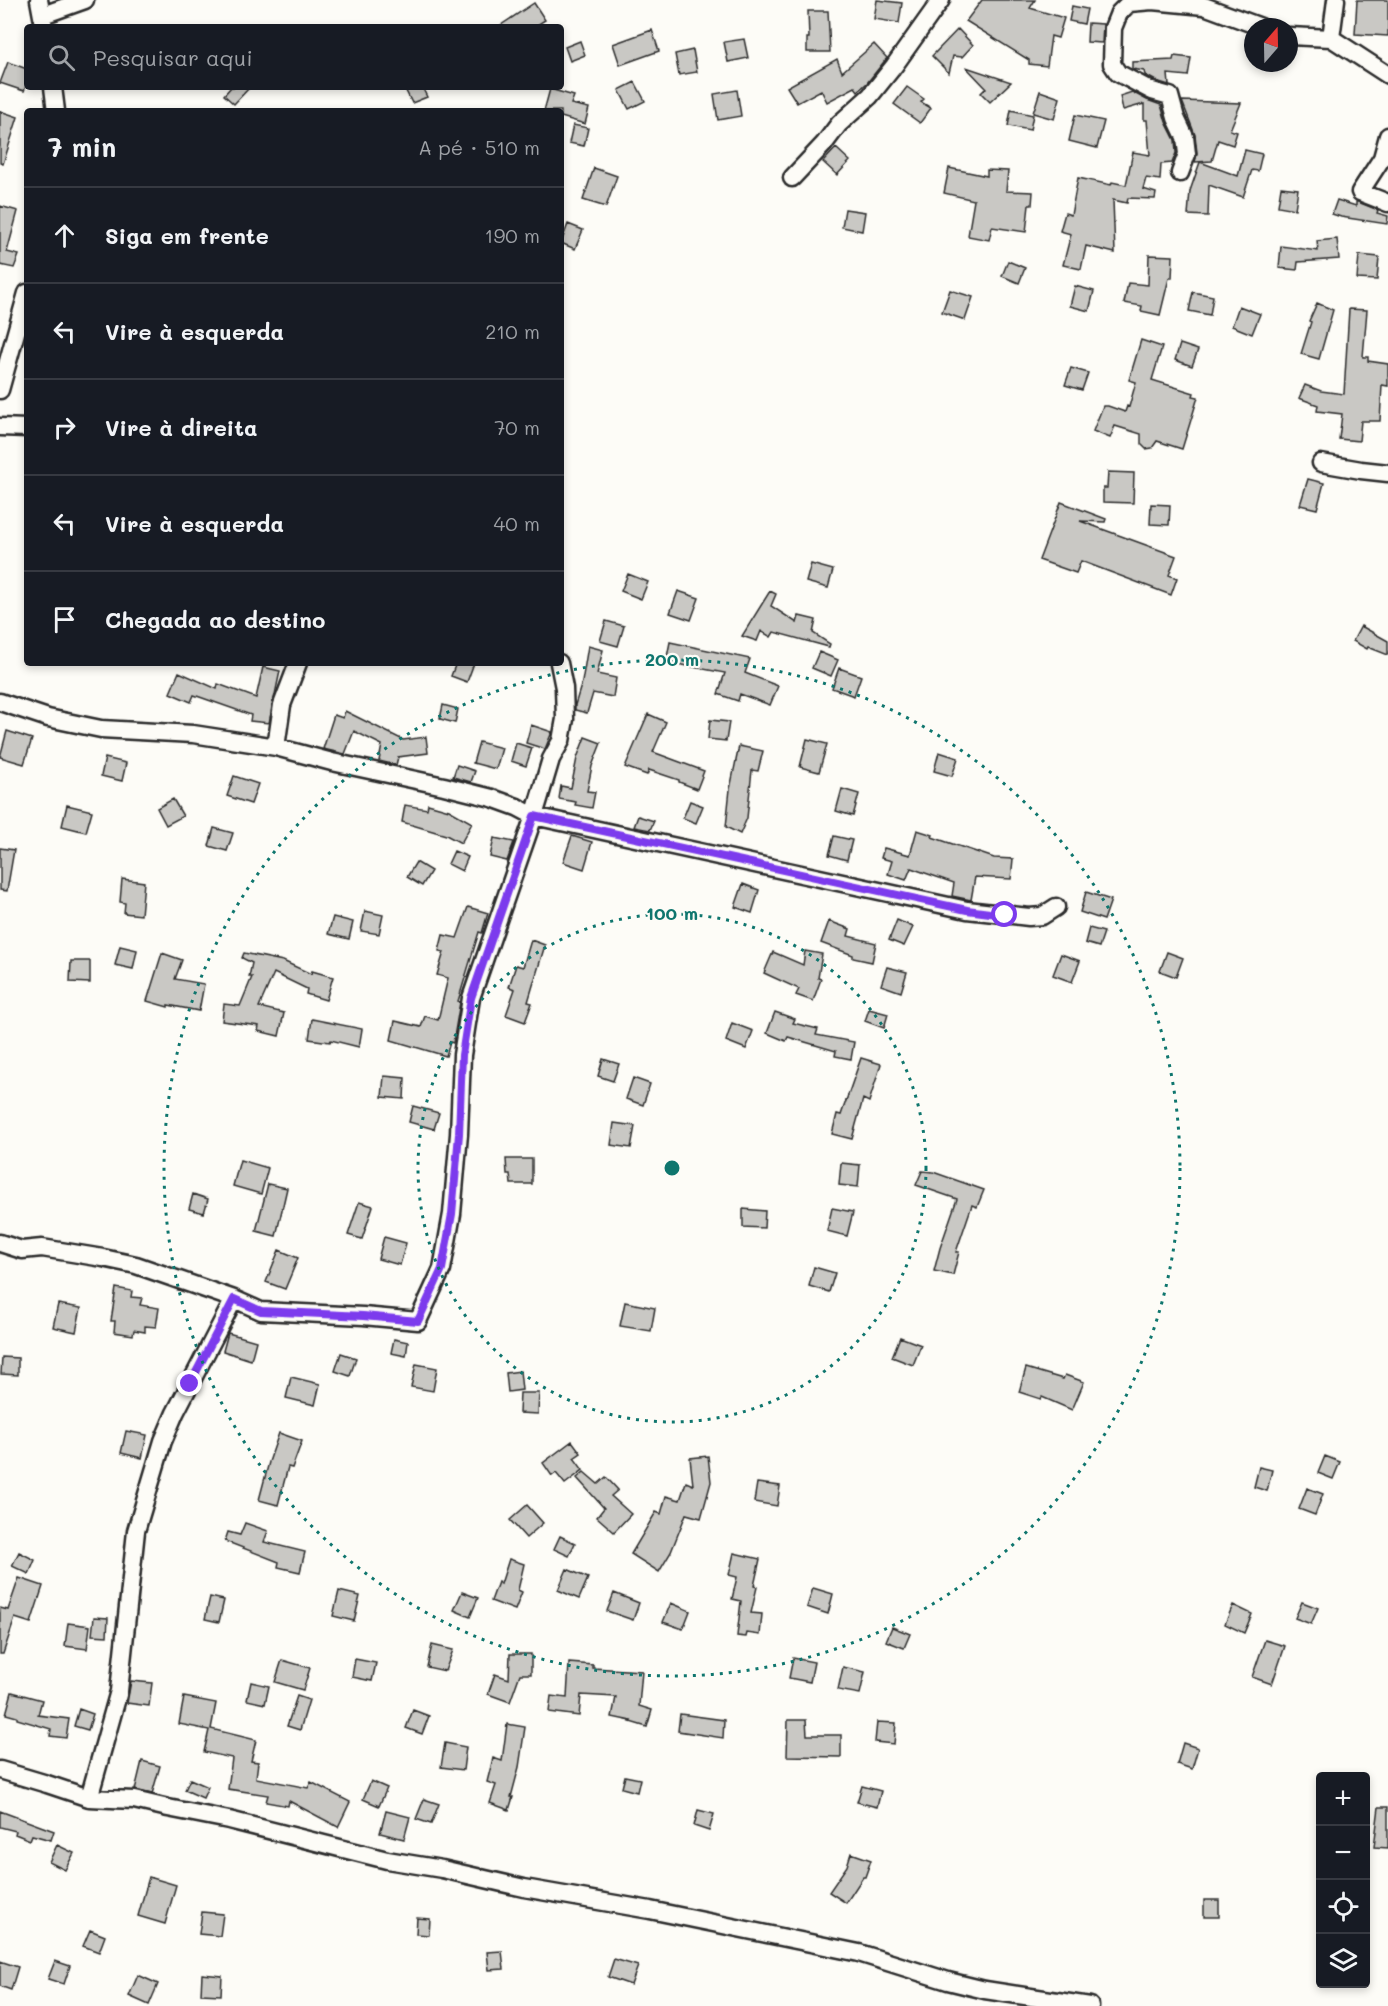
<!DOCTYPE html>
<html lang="pt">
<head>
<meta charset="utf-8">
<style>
	body { margin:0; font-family:Mali,sans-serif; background:#242831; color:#f1f3f6 }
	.controls { position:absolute; right:18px; bottom:18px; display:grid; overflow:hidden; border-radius:6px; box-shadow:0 3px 9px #0003 }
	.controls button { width:54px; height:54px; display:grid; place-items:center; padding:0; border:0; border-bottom:2px solid #363941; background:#171b24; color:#f1f3f6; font:30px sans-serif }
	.compass { position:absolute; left:1244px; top:18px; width:54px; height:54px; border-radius:50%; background:#171b24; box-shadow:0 3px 9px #0003; rotate:20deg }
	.stop { position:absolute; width:18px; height:18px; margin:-14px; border:4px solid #7c3aed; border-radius:50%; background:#fff }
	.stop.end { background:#7c3aed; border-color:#fff; box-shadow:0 2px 6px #0008 }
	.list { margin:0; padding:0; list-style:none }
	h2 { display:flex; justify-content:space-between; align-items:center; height:78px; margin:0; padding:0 24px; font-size:26px }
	h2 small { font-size:20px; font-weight:400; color:#9ea1a6 }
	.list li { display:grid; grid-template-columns:39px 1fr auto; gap:18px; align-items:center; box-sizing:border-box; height:96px; padding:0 24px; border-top:2px solid #363941 }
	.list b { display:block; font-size:22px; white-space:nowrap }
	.list em { font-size:20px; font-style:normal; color:#9ea1a6 }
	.icon { flex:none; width:33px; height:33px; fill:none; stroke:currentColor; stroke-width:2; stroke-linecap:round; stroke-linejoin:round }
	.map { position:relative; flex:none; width:1388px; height:2006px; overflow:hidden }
	.search { position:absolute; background:#171b24; box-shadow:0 3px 9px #0003; left:24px; top:24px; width:540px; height:66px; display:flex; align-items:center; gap:15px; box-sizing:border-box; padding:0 21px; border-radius:6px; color:#9ea1a6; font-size:22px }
	.panel { position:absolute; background:#171b24; box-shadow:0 3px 9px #0003; left:24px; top:108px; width:540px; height:558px; border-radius:6px }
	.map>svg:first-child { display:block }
	.building { fill:#c9c8c4; stroke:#2b2b2b; stroke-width:1.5 }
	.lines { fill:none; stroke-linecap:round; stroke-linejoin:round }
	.street-casing { stroke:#2b2b2b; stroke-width:21 }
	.street { stroke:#fdfcf7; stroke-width:16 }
	.route { stroke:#7c3aed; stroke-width:8 }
	.ring { fill:none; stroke:#0f766e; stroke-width:3; stroke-dasharray:3 6 }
	.centre { fill:#0f766e; stroke:#fdfcf7; stroke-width:3 }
	.ring-label { font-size:18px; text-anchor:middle; font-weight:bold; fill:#0f766e; stroke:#fdfcf7; stroke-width:4.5; stroke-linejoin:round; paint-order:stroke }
</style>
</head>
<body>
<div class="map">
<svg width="1388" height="2006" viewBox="0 0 1388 2006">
	<rect width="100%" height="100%" fill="#fdfcf7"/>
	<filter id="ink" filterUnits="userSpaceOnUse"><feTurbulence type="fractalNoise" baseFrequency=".0167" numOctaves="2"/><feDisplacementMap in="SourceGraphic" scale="12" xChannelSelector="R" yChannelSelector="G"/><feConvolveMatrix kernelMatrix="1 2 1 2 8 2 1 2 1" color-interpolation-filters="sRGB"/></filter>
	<g filter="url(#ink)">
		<path class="building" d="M877,0L902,3L899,23L874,19Z
			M982,0H1035L1030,8L1064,18L1058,38L1051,36L1047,66L1029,64V60L966,21Z
			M1357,0H1388V36L1355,34Z
			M534,3L545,20L534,27H498Z
			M1072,6L1087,9L1084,24L1069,21Z
			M808,11H828L830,52H807V38H809Z
			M1088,23L1103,24L1102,43L1087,42Z
			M958,29L973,45L962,57L953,56L949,73L932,56Z
			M652,30L659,51L620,65L613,44Z
			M744,39L748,58L728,62L724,42Z
			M580,41L585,55L570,61L565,47Z
			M874,44L887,58L867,83L858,91L855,87L827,102L821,90L797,103L787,87L837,59L842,72Z
			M693,50L697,72L679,75L675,54Z
			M1174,56L1191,58L1188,76L1168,74L1169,85L1156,81L1145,75L1144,71L1132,69V62L1173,60Z
			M8,62L27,69V83L24,91L0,83Z
			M966,67L1011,82L990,102L981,93L986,88Z
			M635,82L645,101L629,109L619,90Z
			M231,87H250L234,104L224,95Z
			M404,87H422L427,97L412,103Z
			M907,87L924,99L921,102L931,108L920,123L894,104Z
			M550,89L574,96L571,104L589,108L585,124L561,117V111H544Z
			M737,90L741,116L718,120L714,94Z
			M1040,91L1060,98L1054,119L1033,113Z
			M1132,92L1147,100L1161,105L1166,122L1175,140L1176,153L1172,163L1161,164L1160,180L1146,178L1143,189L1156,193L1155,199L1128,198L1127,203L1113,200L1115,253L1086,246L1081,269L1063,265L1071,234L1060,231L1065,213L1071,215L1078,178L1111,185L1112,182L1126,185L1133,152L1150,155L1147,120H1144V104L1123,110L1120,96Z
			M1182,101L1241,103L1230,130L1237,132L1233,145L1218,140L1212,161L1195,162L1197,153L1195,135Z
			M1011,110L1033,115L1030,130L1008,126Z
			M0,111L18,117L3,164L0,163Z
			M1075,115L1104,121L1097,148L1069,141Z
			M573,125L588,128L584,146L569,143Z
			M836,148L850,161L837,175L823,162Z
			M1245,150L1262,154L1258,171L1252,170L1243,197L1209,185L1208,216L1188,215L1190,191L1200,162L1238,176Z
			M594,168L617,176L606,207L583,200Z
			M949,168L987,176V170L1008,171L1006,191L1033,192L1032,205H1029L1026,232L992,227L989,240L968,236L974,200L944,193Z
			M1281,187L1298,189L1295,209L1278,206Z
			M1337,200L1356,206V202H1358L1378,210L1377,213L1388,216L1387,224L1341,217L1332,214Z
			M0,206L18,211L7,252L19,255L14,268L0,265Z
			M845,209L865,212L862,231L842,227Z
			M568,224L583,230L575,249L561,243Z
			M1337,239L1339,259L1298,262L1297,270L1279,268L1281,246L1318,251L1317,241Z
			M1149,255L1173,256L1172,278H1169L1160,315L1141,311L1142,306L1124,303L1128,283L1148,285Z
			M1359,255L1379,257L1377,280L1357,279Z
			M1008,261L1025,268L1019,283L1002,276Z
			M1075,286L1094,291L1089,311L1070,306Z
			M950,290L973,297L965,320L942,312Z
			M1193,292L1213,296L1210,315L1189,311Z
			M1317,303L1333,310L1319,359L1301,354L1311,322L1309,321Z
			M1239,306L1260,314L1252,334L1232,326Z
			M1349,309L1367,310L1363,357H1368V361L1388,364V386L1382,385L1380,421H1361L1359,441L1339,439L1342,414L1317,411L1318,405L1299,398L1305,385L1321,391L1344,394Z
			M1141,340L1162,347L1152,380L1194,393L1193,396L1198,397L1182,449L1157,441L1152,448L1146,449L1141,444V434L1115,426L1110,438L1093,431L1103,406H1108L1125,412L1127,406L1129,407L1136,382L1129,380Z
			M1180,344L1198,350L1192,366L1175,360Z
			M1071,368L1088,373L1082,390L1065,385Z
			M1108,472L1134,473L1133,503L1103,502V488H1107Z
			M1308,479L1324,483L1317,509L1300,505Z
			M1061,502L1106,519L1105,522L1080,521L1176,556L1169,575L1177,578L1171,595L1081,561L1076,573L1039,560Z
			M1151,504L1170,505L1169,525L1150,524Z
			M811,564L833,570L828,588L806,582Z
			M628,574L648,582L641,599L621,591Z
			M678,591L699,598L691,620L670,613Z
			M770,591L776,594L771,606L797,623L799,616L816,620L813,633L830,644L829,647L774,632L771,637L761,631L757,641L742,636Z
			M606,621L624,626L618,646L600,641Z
			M1361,626L1388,641V655L1368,647L1367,649L1353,641Z
			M670,642L750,659L745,673L778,686L770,705L740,694L738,701L718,694L725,673L666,662Z
			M588,646L603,650L597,674L616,678L613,697L593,693L587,713L575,710V705L582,682Z
			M819,652L838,660L831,676L812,668Z
			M456,663H474L467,682L451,676Z
			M263,667L280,671L269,723L250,721L251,715L194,695L191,702L170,693L179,672L217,689L218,684L256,698Z
			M839,668L861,676L854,696L832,688Z
			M443,705L458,709L455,723L440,719Z
			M345,711L403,740L426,737L428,753L398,757L396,765L379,761L382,745L354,731L345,754L323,749L334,715L343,718Z
			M648,714L666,722L653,752L704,771L697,789L679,782V780L649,770L647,775L625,767Z
			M710,720L729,722L726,741L708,739Z
			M531,725L552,732L545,749L526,743Z
			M7,731L32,739L24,764L0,757Z
			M585,737L601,743L592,766L587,791L595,792L592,808L575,805L576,802L559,799L561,786L571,788L577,758Z
			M807,739L827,744L819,772L800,767Z
			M479,742L502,748L496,769L473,763Z
			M516,743L532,748L526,766L511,761Z
			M739,746L763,751L758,771L752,770L747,818L740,834L726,827L730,789Z
			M939,752L958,758L952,776L934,771Z
			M105,758L126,763L122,781L101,776Z
			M457,765L475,771L471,782L453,777Z
			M234,776L258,784L251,804L227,796Z
			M842,789L859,794L853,816L836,811Z
			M173,799L183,816L166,825L157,808Z
			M690,801L703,806L696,823L683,818Z
			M428,804L449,810L472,823L461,843L446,835L402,822L405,805L427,809Z
			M67,805L92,811L86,832L62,826Z
			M638,816L654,821L650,830L634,827Z
			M214,828L233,833L227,851L209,846Z
			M917,830L933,835L932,837L994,858L1013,859L1011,879L975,877L971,900L952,896L954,883L911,868L906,880L888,874L892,861L881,858L884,848L910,855Z
			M572,836L592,842L584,869L563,862Z
			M834,836L852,840L847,860L829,855Z
			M494,838L514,842L507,861L490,857Z
			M0,848L14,850L7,891L0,890Z
			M454,851L468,857L462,871L448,864Z
			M416,862L431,871L422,886L407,877Z
			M122,879L144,882L141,915L124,913L125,903L120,902Z
			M743,884L759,890L752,913L735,907Z
			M1086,892L1111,900L1104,920L1080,912Z
			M468,907L488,913L482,933L479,932L458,1001L460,1002L453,1043L450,1042L446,1056L391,1040L395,1021L421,1027L425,1016L438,1020L448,978L437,975L444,952L439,951L443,935L457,938Z
			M365,911L383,915L379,934L361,931Z
			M333,917L353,922L349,939L328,934Z
			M897,920L913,927L904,946L889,940Z
			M829,921L850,929L848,936L876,943L872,962L853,958V955L821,943Z
			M1089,928L1104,932L1099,947L1085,943Z
			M531,940L545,945L528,1002L532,1003L525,1022L506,1015L515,989L509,987L516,965L523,967Z
			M120,946L137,950L133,969L115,965Z
			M805,951L822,954L818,978L821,979L813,1001L796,995L799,989L764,973L773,952L803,965Z
			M1167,952L1183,958L1176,977L1160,971Z
			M162,953L182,960L175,979L204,984L199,1011L168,1005V1007L147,1001Z
			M244,953L283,961L311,974L312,971L333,977L326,1000L306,994L307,989L274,973L259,1007L284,1013L279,1036L258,1031L259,1026L222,1021L224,1004L240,1006L252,977H249L252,963L242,958Z
			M1061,954L1080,961L1072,982L1053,975Z
			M71,961H90V983L70,982Z
			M887,967L907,972L901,992L881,985Z
			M869,1009L888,1014L884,1028L865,1021Z
			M775,1012L795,1019L793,1023L818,1029L816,1035L854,1042L851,1059L835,1056L836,1051L788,1037L786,1041L767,1033Z
			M312,1019L362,1029L359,1047L331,1040L330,1042L309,1039Z
			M732,1023L753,1031L746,1049L726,1041Z
			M861,1058L881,1064L869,1102L863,1099L852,1139L832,1134L837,1114L841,1115Z
			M603,1059L619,1064L613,1081L598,1076Z
			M384,1076L405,1078L404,1099L382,1097Z
			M633,1078L650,1084L643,1105L626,1099Z
			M413,1106L439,1113L434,1129L409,1122Z
			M614,1123L635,1126L631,1148L611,1145Z
			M506,1159H532V1184H511L510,1174H507Z
			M240,1160L268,1168L261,1194L233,1186Z
			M841,1163L860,1165L858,1187L839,1185Z
			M922,1171L933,1172L984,1190L977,1207L972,1205L956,1252H959L953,1275L934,1271L940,1248L957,1199L916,1185Z
			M268,1184L287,1188L276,1236L256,1231Z
			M193,1194L208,1199L204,1213L189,1209Z
			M359,1202L373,1206L362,1239L348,1235Z
			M832,1208L853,1212L847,1236L827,1231Z
			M743,1209L765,1211L764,1228L743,1227Z
			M384,1237L406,1243L400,1265L378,1259Z
			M279,1250L298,1258L285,1289L266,1282Z
			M814,1267L835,1273L829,1292L809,1286Z
			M116,1288L132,1291L131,1297L142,1298L140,1305L159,1308L156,1327L145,1326V1332L134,1330L133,1335L114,1332L115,1321H111Z
			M625,1302L655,1308L651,1331L620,1326Z
			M58,1304L81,1308L76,1332L53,1327Z
			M228,1333L256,1341L251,1360L223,1351Z
			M900,1337L921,1345L913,1365L892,1357Z
			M394,1339L408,1342L406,1356L391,1353Z
			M341,1353L356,1358L350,1376L335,1371Z
			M2,1357L18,1358V1375L1,1374Z
			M416,1364L437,1368L433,1391L411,1387Z
			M1026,1368L1063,1379L1065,1375L1084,1382L1072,1410L1042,1397L1041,1399L1019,1392Z
			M520,1371L522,1390L508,1392L506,1373Z
			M291,1377L320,1384L315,1405L286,1398Z
			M520,1393H539L538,1414L519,1413Z
			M126,1431L147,1435L142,1458L121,1453Z
			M279,1433L302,1441L292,1468L288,1467L278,1505L259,1500L269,1462Z
			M572,1441L581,1453L574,1458L583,1470L565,1484L556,1473L552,1476L543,1463Z
			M708,1456L711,1482L701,1518L686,1514L671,1552L659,1572L631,1554L656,1512L661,1514L666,1496L680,1500L686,1482L693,1485L690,1458Z
			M1325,1456L1340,1462L1333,1479L1318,1473Z
			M1259,1467L1272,1470L1267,1491L1254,1487Z
			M584,1472L598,1484L606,1477L618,1490L611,1496L631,1514L614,1532L597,1517L604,1508L577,1478Z
			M757,1483L780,1486L777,1506L754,1502Z
			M1307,1488L1323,1494L1315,1515L1299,1509Z
			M527,1505L543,1523L526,1538L510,1520Z
			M245,1523L268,1531L264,1542L305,1552L300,1572L278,1567L279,1562L225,1541L228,1532L240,1535Z
			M560,1536L575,1543L569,1556L554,1549Z
			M19,1552L35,1560L29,1574L12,1566Z
			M734,1553L760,1559L754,1586L757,1587L751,1613L762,1614L760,1635L747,1633L746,1637L737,1636L741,1601L732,1599L737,1577L729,1575Z
			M509,1559L524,1564L518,1590L522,1592L515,1610L491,1601L498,1582L501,1584Z
			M567,1569L588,1578L579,1599L558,1590Z
			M19,1578L43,1586L31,1623L15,1618L3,1654H0V1608L8,1610Z
			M813,1588L833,1594L828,1614L807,1607Z
			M339,1591L360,1596L354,1621L333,1616Z
			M462,1592L478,1598L470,1617L454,1610Z
			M614,1593L639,1603L633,1620L607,1611Z
			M210,1597L224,1600L219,1622L205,1619Z
			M1302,1602L1318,1608L1311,1624L1295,1618Z
			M671,1603L690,1611L683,1629L663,1622Z
			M1233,1605L1252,1614L1244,1633L1225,1624Z
			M94,1617L108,1618L107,1636L92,1635Z
			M68,1623L90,1626L87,1649L65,1646Z
			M892,1627L910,1634L904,1648L886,1641Z
			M1265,1640L1285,1646L1272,1684L1252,1677Z
			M432,1645L453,1650L445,1671L427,1667Z
			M510,1654H531V1674H520L510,1702L488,1694L495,1674L509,1679Z
			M793,1658L814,1662L810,1682L789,1678Z
			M355,1659L376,1663L372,1681L352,1677Z
			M282,1660L310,1668L303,1690L275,1682Z
			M569,1663L593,1665V1668L642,1671L639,1706L652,1710L647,1727L630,1722L631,1721L612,1717L616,1697L581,1695L579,1716L549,1712L551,1696L567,1698Z
			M843,1667L865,1672L860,1694L838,1690Z
			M131,1681L152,1683L149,1706L127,1703Z
			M251,1682L269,1686L265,1704L247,1700Z
			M12,1692L42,1700L38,1715L69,1719L66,1738L50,1736L51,1729L17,1719V1717L6,1714Z
			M297,1696L309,1700L300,1730L287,1726Z
			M184,1697L216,1703L211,1729L256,1740L251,1761L258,1762L256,1778L308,1788L311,1782L350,1802L338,1827L289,1801L288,1806L266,1802L268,1795L228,1789L232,1758L204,1752L209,1730L179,1724Z
			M79,1709L93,1714L88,1730L74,1726Z
			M413,1710L429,1716L422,1734L406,1728Z
			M680,1714L724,1720L723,1738L678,1731Z
			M788,1720H806L807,1735H841V1757L787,1756Z
			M877,1722L896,1723L894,1744L875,1742Z
			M507,1724L525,1727L519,1767L511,1797H513L509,1810L490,1803L496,1785L487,1782L493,1758L502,1761Z
			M445,1743L466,1747L463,1770L441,1767Z
			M1183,1743L1198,1748L1192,1769L1177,1764Z
			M142,1761L160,1766L152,1794L135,1790Z
			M625,1776L640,1779L637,1792L622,1788Z
			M190,1779L208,1787L203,1798L185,1790Z
			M371,1781L387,1788L379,1806L363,1799Z
			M862,1786L881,1791L877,1807L857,1802Z
			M424,1799L439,1804L431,1824L416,1819Z
			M1379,1807H1388V1848L1374,1847Z
			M698,1810L714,1814L709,1831L694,1826Z
			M0,1811L54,1831L51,1840L32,1835L30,1840L15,1834L16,1831L0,1827Z
			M386,1811L410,1817L404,1839L380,1833Z
			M57,1845L74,1853L65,1870L49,1862Z
			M851,1853L871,1860L865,1877H863L846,1903L829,1892L847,1866Z
			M149,1877L176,1885L165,1924L138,1916Z
			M1204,1900H1219V1917H1204Z
			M202,1912L223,1914L220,1936L199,1934Z
			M417,1918L430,1919L429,1935L416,1934Z
			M90,1930L105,1936L99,1952L83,1946Z
			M502,1951L504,1969L489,1970L487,1952Z
			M614,1959L638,1966L631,1985L608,1977Z
			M0,1961L18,1967L11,1990L0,1986Z
			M55,1961L70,1966L64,1984L48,1979Z
			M202,1974L222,1976L221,1995L201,1994Z
			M138,1975L158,1984L149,2005L129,1996Z"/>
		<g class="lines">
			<defs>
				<path id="street" d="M39,0L44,27
					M1336,0L1331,38L1388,75
					M43,15L85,0
					M1289,36L1331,38
					M53,87L56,111
					M1388,136L1382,158L1360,192L1388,203
					M1180,173L1187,154L1185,137L1176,118L1170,96L1152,91L1118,73L1112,64L1113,28L1119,13L1129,3L1152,1L1204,6L1261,27
					M792,178L824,144L839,124L870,96L894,66L941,0
					M0,390L27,293
					M0,427L27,428
					M1321,463L1361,470L1388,473
					M0,702L48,718L101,729L193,734L276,747L332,762L444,786L492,798L517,807L534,816L967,910L1029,917L1042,916L1056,907
					M276,747L282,705L298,663
					M0,1243L22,1250L42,1248L103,1258L136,1265L234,1299L261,1311L363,1316L418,1321L442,1269L452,1214L459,1134L462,1055L471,998L534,816L551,759L561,741L565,719L564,688L559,663
					M0,1770L47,1784L89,1798L134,1800L168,1808L229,1820L387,1860L442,1869L524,1888L650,1910L859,1953L948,1981L985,1990L1090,2006
					M89,1798L119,1691L136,1531L163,1441L175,1413L234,1299"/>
			</defs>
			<use href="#street" class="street-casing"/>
			<use href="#street" class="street"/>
		</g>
	</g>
	<g class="lines" filter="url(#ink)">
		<path class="route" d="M190,1384L234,1299L261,1311L363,1316L418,1321L442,1269L452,1214L459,1134L462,1055L471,998L534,816L967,910L1005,915"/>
	</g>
	<g class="ring">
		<circle cx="672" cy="1168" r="254"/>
		<circle cx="672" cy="1168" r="508"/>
	</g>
	<circle cx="672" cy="1168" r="9" class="centre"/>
	<g class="ring-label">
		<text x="672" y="666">200 m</text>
		<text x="672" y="920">100 m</text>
	</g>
</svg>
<div class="controls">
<button>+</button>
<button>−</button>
<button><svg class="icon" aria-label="locate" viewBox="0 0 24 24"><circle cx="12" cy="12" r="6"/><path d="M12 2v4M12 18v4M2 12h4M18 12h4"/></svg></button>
<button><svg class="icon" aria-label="layers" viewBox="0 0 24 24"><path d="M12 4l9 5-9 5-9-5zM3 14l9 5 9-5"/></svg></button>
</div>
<svg class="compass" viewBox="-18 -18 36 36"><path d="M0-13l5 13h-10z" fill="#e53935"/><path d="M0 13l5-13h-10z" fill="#9ea1a6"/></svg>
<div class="stop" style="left:1005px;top:915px"></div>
<div class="stop end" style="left:190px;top:1384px"></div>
<div class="search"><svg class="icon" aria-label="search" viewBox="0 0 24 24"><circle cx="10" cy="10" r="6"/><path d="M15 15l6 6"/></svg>Pesquisar aqui</div>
<section class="panel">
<h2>7 min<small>A pé · 510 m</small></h2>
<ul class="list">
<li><svg class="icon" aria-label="ahead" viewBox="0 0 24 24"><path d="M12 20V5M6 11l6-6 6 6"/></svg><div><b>Siga em frente</b></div><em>190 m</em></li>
<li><svg class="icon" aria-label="left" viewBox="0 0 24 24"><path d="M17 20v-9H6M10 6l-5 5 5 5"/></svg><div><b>Vire à esquerda</b></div><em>210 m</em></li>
<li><svg class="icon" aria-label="right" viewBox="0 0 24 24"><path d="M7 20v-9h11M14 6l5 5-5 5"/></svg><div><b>Vire à direita</b></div><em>70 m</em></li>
<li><svg class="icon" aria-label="left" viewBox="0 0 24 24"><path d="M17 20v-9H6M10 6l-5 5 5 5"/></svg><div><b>Vire à esquerda</b></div><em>40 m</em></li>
<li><svg class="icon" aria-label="arrive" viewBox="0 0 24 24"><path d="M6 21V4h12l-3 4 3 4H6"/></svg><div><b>Chegada ao destino</b></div></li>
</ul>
</section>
</div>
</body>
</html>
